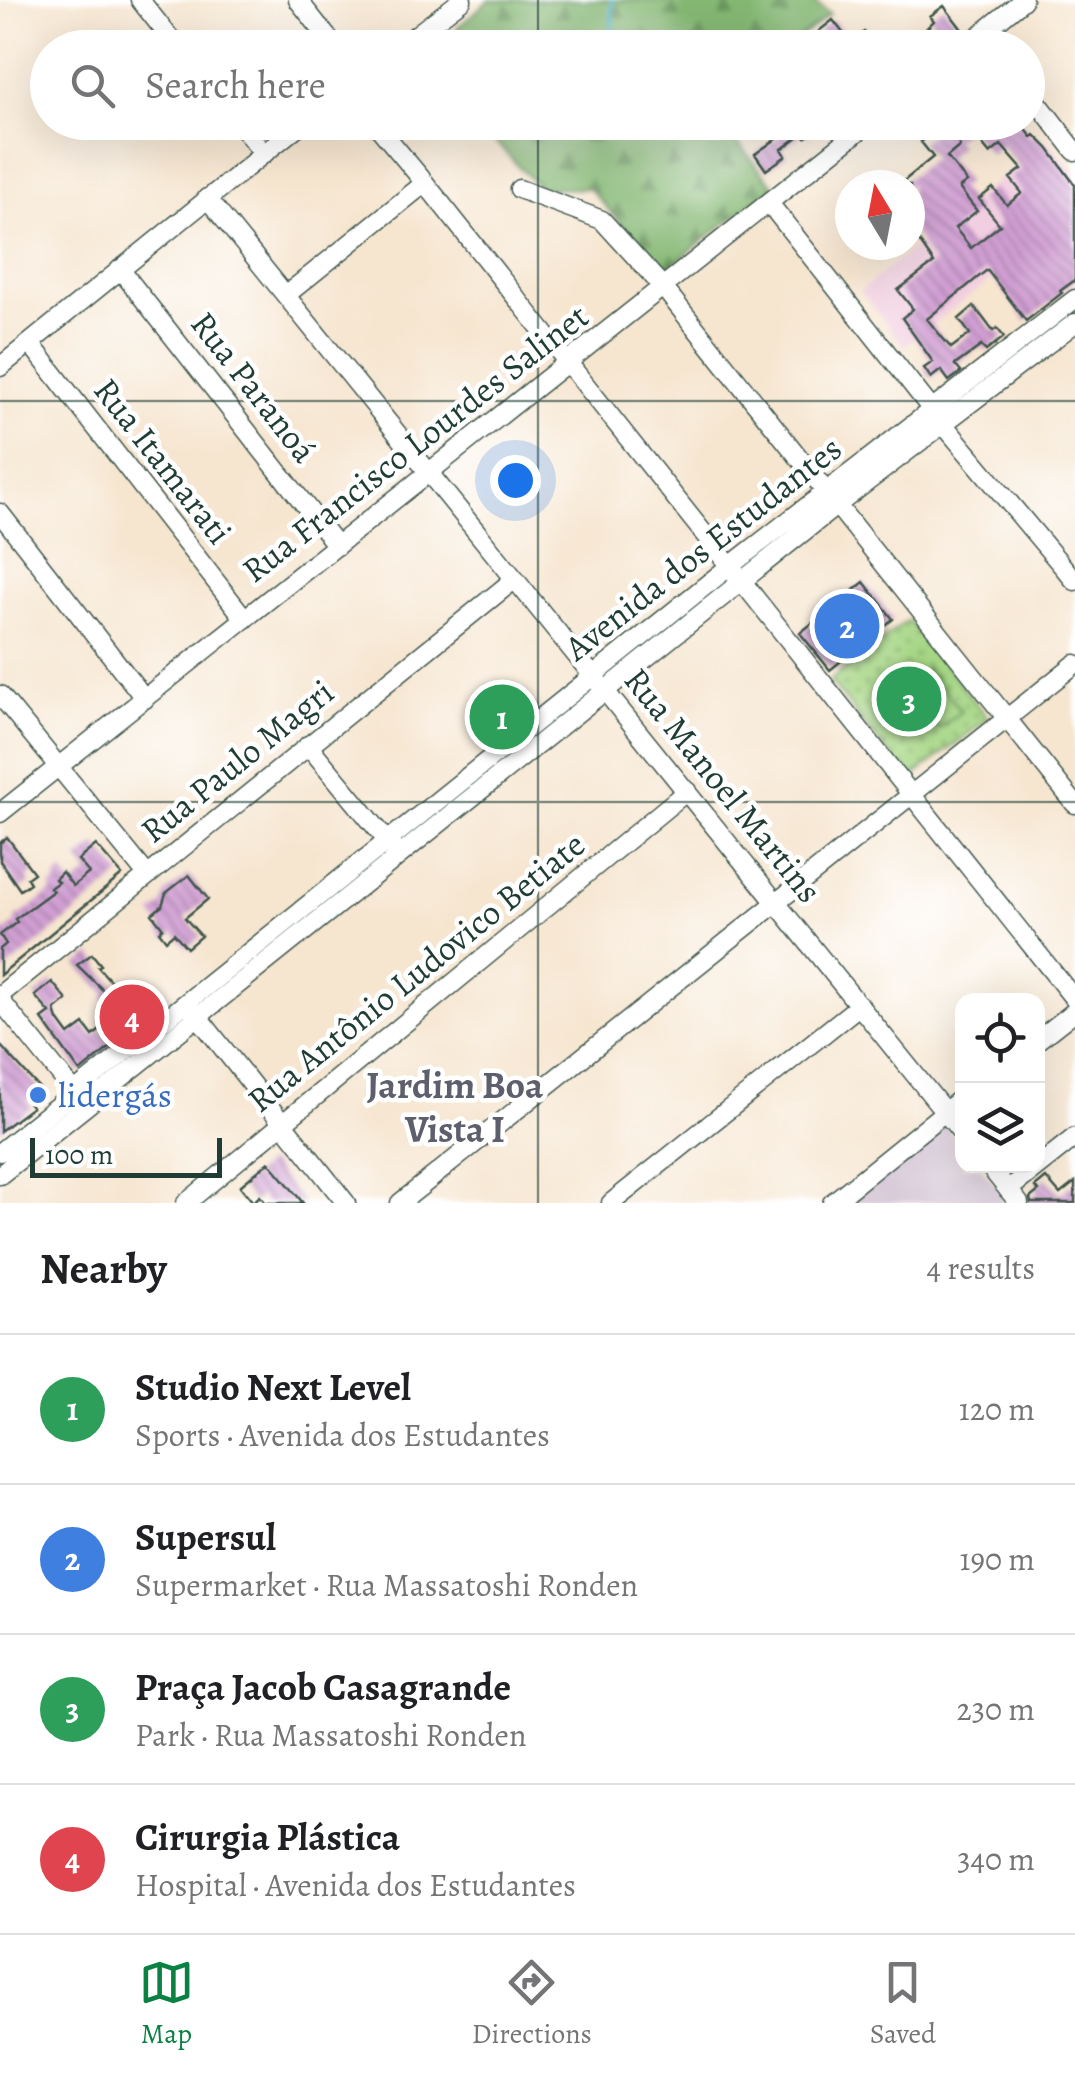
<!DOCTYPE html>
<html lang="en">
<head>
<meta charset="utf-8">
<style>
	body { margin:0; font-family:Alegreya,serif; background:#f2f2f2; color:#202124 }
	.controls { position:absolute; right:30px; bottom:30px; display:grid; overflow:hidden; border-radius:20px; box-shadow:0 10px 40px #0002 }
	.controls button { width:90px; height:90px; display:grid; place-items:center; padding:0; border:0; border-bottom:2px solid #e0e0e0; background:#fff; color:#202124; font:50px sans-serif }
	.compass { position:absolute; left:835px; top:170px; width:90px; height:90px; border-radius:50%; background:#fff; box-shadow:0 10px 40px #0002; rotate:350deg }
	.scale { position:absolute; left:30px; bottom:25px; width:192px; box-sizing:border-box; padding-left:10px; border:5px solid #1f3d34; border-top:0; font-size:28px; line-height:35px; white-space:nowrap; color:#1f3d34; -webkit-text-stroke:8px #fff; paint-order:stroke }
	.you { position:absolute; left:515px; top:480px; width:35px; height:35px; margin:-25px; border:8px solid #fff; border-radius:50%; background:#1a73e8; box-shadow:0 0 0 15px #1a73e833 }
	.badge { display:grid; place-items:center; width:65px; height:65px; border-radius:50%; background:#0b8043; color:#fff; font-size:32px; font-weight:700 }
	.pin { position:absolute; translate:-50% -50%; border:5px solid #fff; box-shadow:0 2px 10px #0006 }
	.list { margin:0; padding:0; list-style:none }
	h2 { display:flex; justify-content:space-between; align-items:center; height:130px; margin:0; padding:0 40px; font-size:42px }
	h2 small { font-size:32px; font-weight:400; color:#757577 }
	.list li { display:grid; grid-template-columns:65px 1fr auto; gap:30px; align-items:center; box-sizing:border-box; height:150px; padding:0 40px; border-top:2px solid #e0e0e0 }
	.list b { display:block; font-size:38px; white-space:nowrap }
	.list p { margin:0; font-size:32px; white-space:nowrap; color:#757577 }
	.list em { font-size:32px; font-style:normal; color:#757577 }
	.icon { flex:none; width:55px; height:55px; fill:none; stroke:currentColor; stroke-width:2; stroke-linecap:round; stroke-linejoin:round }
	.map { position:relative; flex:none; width:1075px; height:1203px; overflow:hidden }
	.search { position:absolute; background:#fff; box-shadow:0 10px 40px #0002; left:30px; right:30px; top:30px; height:110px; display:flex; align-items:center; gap:25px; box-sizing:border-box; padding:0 35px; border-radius:55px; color:#757577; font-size:38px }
	.sheet { height:730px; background:#fff }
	nav { display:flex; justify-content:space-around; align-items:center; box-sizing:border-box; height:140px; border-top:2px solid #e0e0e0; background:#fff; font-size:28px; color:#757577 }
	nav a { display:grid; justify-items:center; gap:5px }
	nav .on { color:#0b8043 }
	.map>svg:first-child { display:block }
	.built { fill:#f2cfe0 }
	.industrial { fill:#cfbdcf }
	.green { fill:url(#green-dots); stroke:#628a5c; stroke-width:2.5 }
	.forest { fill:url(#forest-firs); stroke:#527a53; stroke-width:2.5 }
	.pitch { fill:#a6d684; stroke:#628a5c; stroke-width:2.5 }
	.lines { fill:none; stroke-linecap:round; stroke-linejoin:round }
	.stream { stroke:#4ab2c8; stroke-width:4 }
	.building { fill:url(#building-back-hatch); fill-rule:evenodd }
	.minor-casing { stroke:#3f564b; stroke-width:21 }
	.minor { stroke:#fff; stroke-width:18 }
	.grid { fill:none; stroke:#1f3d34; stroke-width:2.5; stroke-opacity:0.55 }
	.shop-dot { fill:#3f7fe0; stroke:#fff; stroke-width:4 }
	.labels { text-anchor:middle; stroke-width:9; stroke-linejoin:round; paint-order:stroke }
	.street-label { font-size:35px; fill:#1f3d34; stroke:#fff }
	.shop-label { font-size:35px; fill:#366cbe; stroke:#fff; text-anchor:start }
	.neighbourhood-label { font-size:38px; font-weight:bold; fill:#5d5f6c; stroke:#fff }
</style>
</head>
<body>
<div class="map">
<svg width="1075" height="1203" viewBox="0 0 1075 1203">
	<defs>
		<pattern id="green-dots" width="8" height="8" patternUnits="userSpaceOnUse" patternTransform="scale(2.5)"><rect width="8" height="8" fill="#a6d684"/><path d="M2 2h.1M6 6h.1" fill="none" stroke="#87af6d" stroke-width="1.8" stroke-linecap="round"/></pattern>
		<pattern id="forest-firs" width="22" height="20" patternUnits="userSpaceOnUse" patternTransform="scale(2.5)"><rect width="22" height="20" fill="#84b772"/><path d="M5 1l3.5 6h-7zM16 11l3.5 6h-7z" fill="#6b965e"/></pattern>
		<pattern id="building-back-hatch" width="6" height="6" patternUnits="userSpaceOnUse" patternTransform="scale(2.5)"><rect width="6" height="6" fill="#d19fd3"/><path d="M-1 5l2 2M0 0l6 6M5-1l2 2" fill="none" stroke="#a983ac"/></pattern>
	</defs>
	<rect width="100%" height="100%" fill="#fff"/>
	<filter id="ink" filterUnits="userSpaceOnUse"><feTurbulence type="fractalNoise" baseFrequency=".01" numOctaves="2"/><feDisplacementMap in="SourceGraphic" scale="20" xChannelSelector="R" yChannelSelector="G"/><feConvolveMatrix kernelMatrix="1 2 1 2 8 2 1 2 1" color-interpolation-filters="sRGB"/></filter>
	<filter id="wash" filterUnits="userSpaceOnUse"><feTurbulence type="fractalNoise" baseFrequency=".0048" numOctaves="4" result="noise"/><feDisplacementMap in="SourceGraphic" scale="40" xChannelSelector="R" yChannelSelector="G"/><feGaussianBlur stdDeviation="2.25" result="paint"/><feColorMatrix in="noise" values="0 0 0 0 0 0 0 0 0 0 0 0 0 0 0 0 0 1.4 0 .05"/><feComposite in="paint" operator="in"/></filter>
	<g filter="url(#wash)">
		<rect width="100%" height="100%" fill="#f6e5cf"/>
		<path class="built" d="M1048,140L1075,174V215L904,346L860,291Z"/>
		<path class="industrial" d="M944,1124L962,1145V1166H979L1011,1203H847Z"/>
		<path class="green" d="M908,620L988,718L909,780L830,681Z"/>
		<path class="forest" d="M489,0H811L830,14L789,47H459L457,28Z
			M478,123H721L774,186L664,271L589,188L540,189Z"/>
		<path class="pitch" d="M927,669L961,711L938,729L905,686Z"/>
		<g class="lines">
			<path class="stream" d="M612,0V48"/>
		</g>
		<g id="blocks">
			<path class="building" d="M944,6L961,28L935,48H906L934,21L930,16Z
				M833,20L850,42L864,32L876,48H833L819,31Z
				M780,122H825L806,137L803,133L782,149L786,156L766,170L755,154L779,137L772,128Z
				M932,122H978L985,131L995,122H1020L1032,137L1035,135L1048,148L1075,185V280L1060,291L1062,293L1026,321L987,270L927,319L951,348L970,334L959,319L974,306L993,331L997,328L1004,337L986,351L981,346L955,365L961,372L949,381L941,370L931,378L924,368L933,362L902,318L913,309L898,290L934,263L910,228V185H899L933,157L921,142L937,129ZM969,128L990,154L1001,145L1022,169L1010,178L1022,193L1007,205L993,188L979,199L1000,225L971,248L955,228L977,211L959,188L967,182L947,157L960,146L955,139Z
				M864,582L893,619L830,670L800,633Z
				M7,837L34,873L27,878L30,883L20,890L0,861V843Z
				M96,845L122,875L0,975V949L6,944L0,935L17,922L15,919L53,891L50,888L58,882L55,879L62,872L73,886L89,873L78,860Z
				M189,875L208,899L185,918L201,936L187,948L174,933L166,940L159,931L163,928L152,914L162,906L166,893Z
				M92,954L101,965L98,967L143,1017L129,1028L103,997L107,994L77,965Z
				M52,982L67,1000L55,1010L58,1020L69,1035L84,1024L93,1036L100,1030L113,1045L80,1072L42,1019L50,1013L35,996Z
				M0,1045L40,1089L27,1101L32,1107L0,1131Z
				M269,1162L286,1182L303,1203H266L260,1196L253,1202L240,1186Z
				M1046,1178L1060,1194L1075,1182V1203H1031L1030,1198L1039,1191L1035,1187Z"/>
		</g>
	</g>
	<g filter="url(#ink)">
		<use href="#blocks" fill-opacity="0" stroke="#3f564b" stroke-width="2.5"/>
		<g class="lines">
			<defs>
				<path id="minor" d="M140,0L178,48
					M298,0L336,48
					M399,48L462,0
					M964,48L1023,0
					M1028,90L1075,151
					M238,122L264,154
					M374,122L425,183L1075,1000
					M519,189L602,220L663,287L1075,804
					M207,198L962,1133
					M769,203L944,425L1075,581
					M120,269L337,546
					M286,295L425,183
					M30,343L245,619
					M0,367L303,122
					M0,513L145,699
					M0,695L147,875
					M308,745L394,849
					M0,813L870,122
					M0,995L515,579
					M0,1000L79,1098
					M191,1008L346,1203
					M1038,1040L1075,1011
					M0,1152L730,566L1075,299
					M989,1166L1019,1203
					M0,1175L837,505L1075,323
					M1008,1190L1075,1137
					M186,1203L687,791
					M400,1203L1075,664
					M611,1203L860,1005
					M832,1203L962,1098"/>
			</defs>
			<use href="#minor" class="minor-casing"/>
			<use href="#minor" class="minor"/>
		</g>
	</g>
	<path class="grid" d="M538,0V48M538,122V1203M0,401H1075M0,802H1075"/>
	<circle class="shop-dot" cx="38" cy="1095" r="10"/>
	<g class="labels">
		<g class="street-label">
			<text transform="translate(254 387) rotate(52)" y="12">Rua Paranoá</text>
			<text transform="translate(415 443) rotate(-38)" y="12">Rua Francisco Lourdes Salinet</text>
			<text transform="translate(163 461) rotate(52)" y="12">Rua Itamarati</text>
			<text transform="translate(703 548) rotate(-38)" y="12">Avenida dos Estudantes</text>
			<text transform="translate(237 761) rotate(-39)" y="12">Rua Paulo Magri</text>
			<text transform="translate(723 785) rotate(51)" y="12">Rua Manoel Martins</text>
			<text transform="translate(416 972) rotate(-39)" y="12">Rua Antônio Ludovico Betiate</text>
		</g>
		<g class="shop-label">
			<text x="58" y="1107">lidergás</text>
		</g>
		<g class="neighbourhood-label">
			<text x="455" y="1098">Jardim Boa<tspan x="455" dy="44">Vista I</tspan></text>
		</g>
	</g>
</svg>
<div class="controls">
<button><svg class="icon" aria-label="locate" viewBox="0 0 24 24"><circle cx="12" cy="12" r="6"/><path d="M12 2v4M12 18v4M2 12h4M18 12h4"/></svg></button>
<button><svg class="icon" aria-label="layers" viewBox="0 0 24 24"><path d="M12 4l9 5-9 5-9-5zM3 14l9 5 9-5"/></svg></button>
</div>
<svg class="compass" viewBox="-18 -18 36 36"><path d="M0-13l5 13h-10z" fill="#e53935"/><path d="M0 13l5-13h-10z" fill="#757577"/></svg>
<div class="scale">100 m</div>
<div class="you"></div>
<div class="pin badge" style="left:502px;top:717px;background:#2e9e5b">1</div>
<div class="pin badge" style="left:847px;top:626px;background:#3f7fe0">2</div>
<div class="pin badge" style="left:909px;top:699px;background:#2e9e5b">3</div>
<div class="pin badge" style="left:132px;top:1017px;background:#e0444e">4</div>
<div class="search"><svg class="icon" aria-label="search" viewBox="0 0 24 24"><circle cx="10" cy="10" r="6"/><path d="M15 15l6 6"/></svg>Search here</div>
</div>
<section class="sheet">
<h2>Nearby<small>4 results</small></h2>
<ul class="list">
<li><span class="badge" style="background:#2e9e5b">1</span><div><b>Studio Next Level</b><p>Sports · Avenida dos Estudantes</p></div><em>120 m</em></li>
<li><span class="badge" style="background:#3f7fe0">2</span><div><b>Supersul</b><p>Supermarket · Rua Massatoshi Ronden</p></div><em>190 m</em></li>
<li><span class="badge" style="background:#2e9e5b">3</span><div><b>Praça Jacob Casagrande</b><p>Park · Rua Massatoshi Ronden</p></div><em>230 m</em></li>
<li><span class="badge" style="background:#e0444e">4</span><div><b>Cirurgia Plástica</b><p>Hospital · Avenida dos Estudantes</p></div><em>340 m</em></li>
</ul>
</section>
<nav>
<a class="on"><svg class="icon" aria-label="map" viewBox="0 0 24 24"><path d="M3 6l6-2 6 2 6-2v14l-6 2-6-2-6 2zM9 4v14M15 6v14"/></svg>Map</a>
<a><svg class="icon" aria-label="directions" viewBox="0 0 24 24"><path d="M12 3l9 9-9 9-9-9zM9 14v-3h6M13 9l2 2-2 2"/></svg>Directions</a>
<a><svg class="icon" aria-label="saved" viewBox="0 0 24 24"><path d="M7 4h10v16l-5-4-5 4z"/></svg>Saved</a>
</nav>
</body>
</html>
